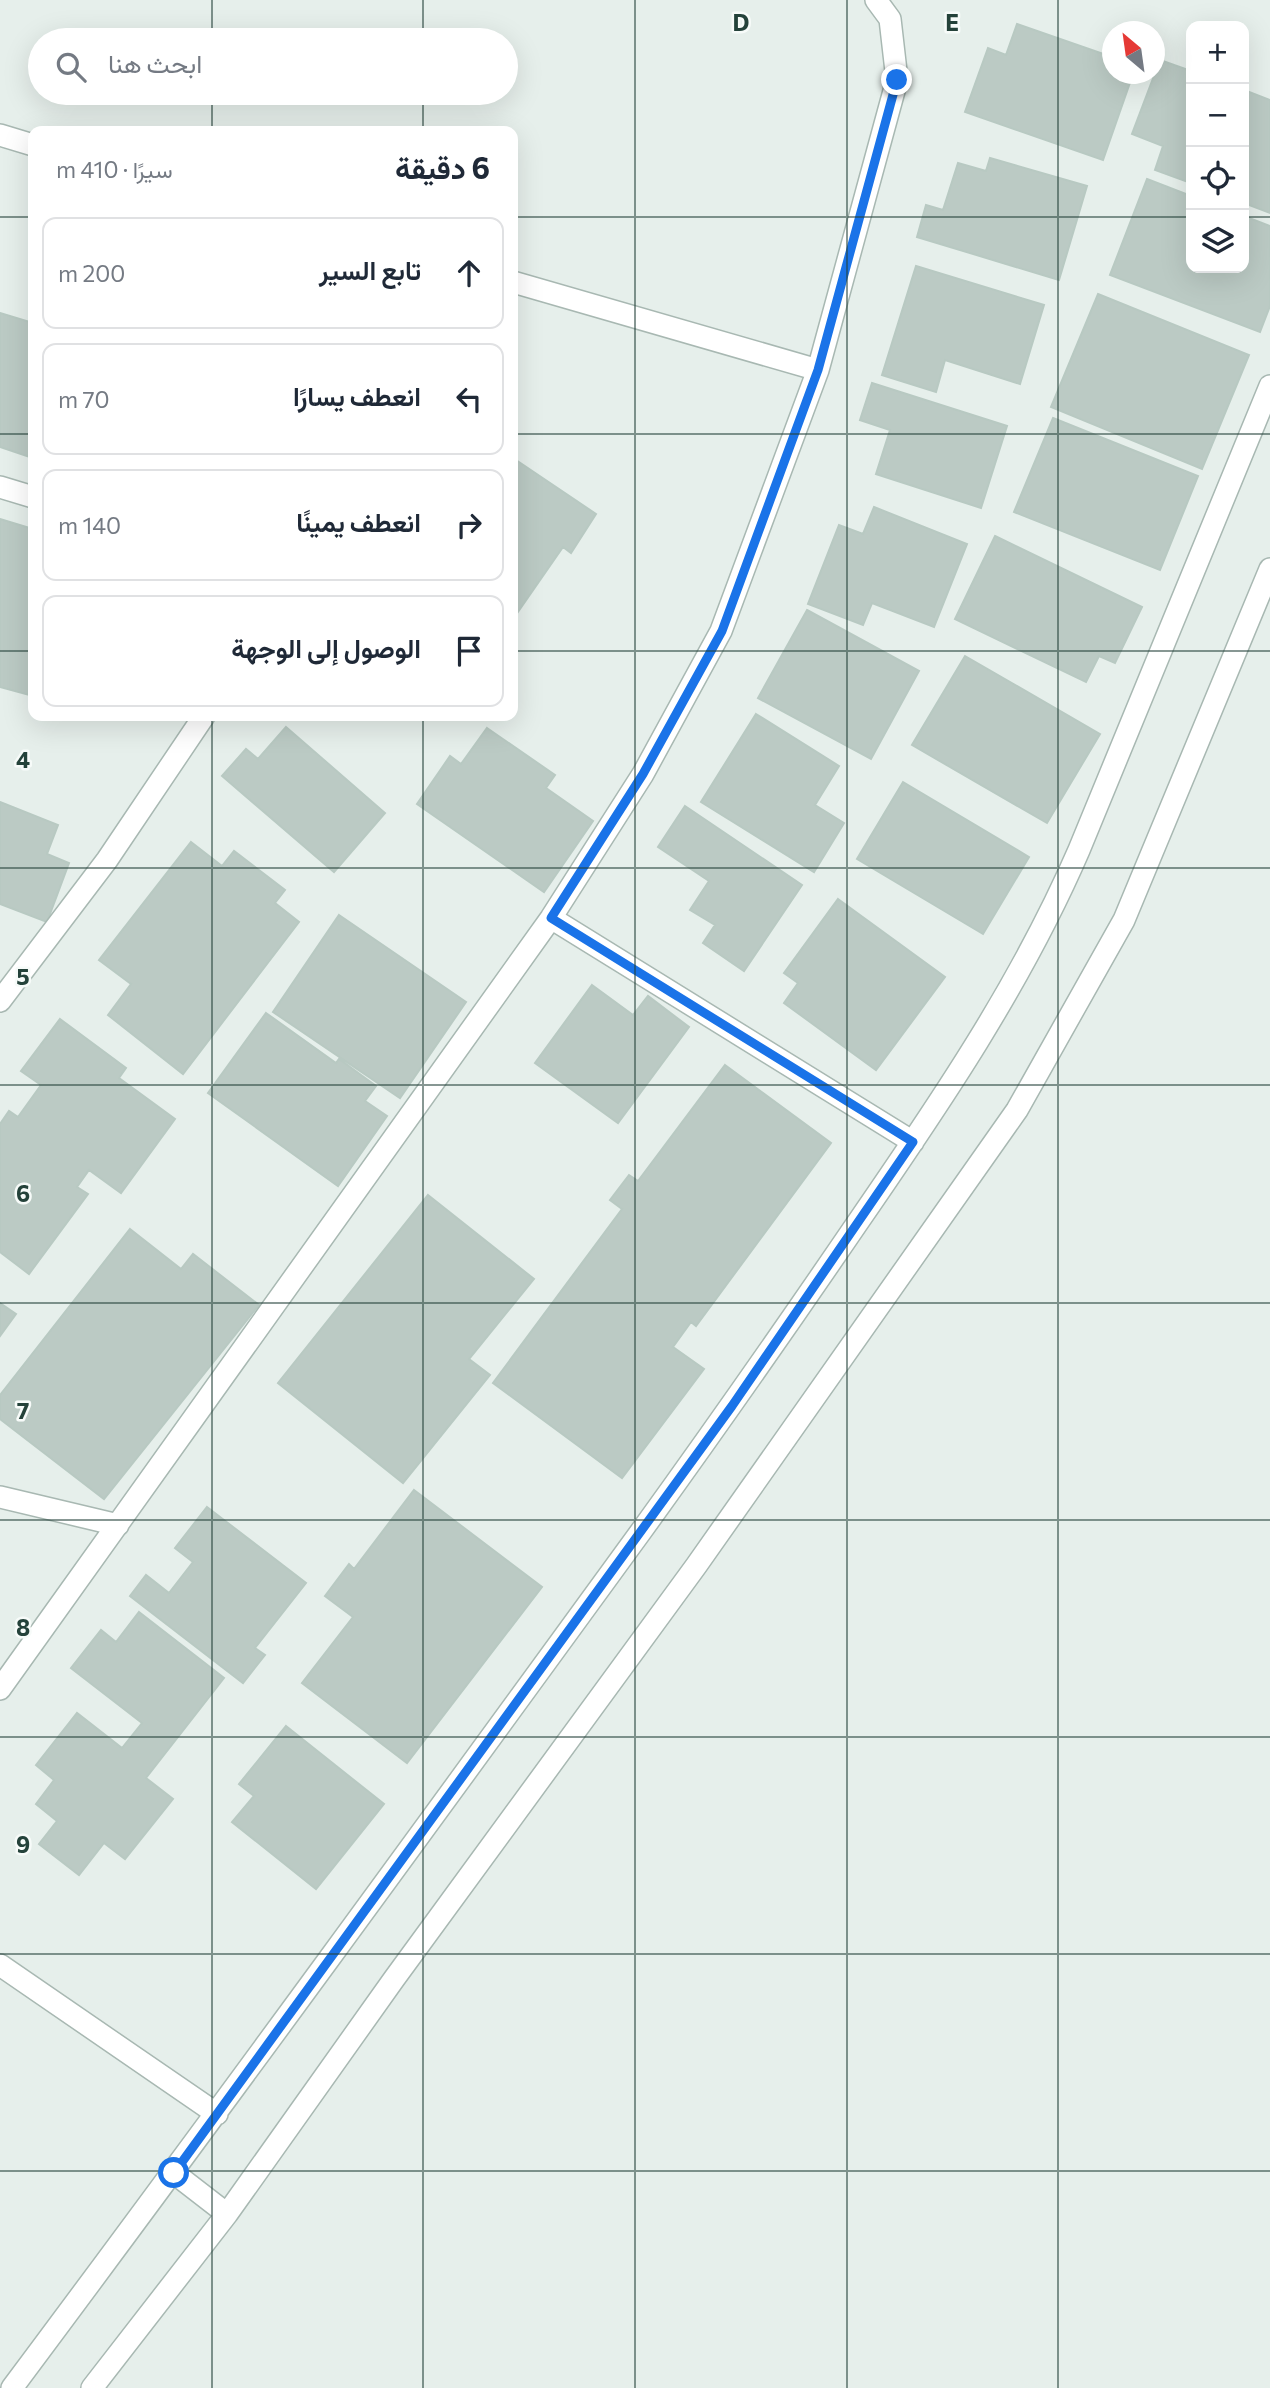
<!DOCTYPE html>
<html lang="ar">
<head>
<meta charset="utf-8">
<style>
	body { margin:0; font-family:Commissioner,Vazirmatn,sans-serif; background:#f2f2f3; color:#1f2937; direction:rtl }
	.controls { position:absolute; right:21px; top:21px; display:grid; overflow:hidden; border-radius:14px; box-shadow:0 7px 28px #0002 }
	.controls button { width:63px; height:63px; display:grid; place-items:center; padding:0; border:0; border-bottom:2px solid #e0e1e3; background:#fff; color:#1f2937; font:35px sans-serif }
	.compass { position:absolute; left:1102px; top:21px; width:63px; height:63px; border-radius:50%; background:#fff; box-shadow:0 7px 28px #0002; rotate:331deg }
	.stop { position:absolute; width:21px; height:21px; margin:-16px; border:5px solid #1a73e8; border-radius:50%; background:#fff }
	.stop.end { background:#1a73e8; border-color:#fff; box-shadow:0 2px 7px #0008 }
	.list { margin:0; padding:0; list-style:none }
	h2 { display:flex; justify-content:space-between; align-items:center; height:91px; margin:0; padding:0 28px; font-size:30px }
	h2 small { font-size:23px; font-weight:400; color:#747a83 }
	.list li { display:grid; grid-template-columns:46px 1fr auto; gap:21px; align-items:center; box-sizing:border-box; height:112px; margin:0 14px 14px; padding:0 14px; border:2px solid #e0e1e3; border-radius:14px }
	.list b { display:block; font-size:26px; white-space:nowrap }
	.list em { font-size:23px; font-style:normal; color:#747a83 }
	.icon { flex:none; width:38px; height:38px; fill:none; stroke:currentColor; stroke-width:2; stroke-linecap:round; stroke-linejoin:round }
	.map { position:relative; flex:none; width:1270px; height:2388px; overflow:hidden; direction:ltr }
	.search { position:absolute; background:#fff; box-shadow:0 7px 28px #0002; left:28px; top:28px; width:490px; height:77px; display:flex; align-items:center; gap:18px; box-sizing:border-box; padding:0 24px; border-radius:38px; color:#747a83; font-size:26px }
	.panel { position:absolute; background:#fff; box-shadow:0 7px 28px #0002; left:28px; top:126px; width:490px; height:595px; border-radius:14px; direction:rtl }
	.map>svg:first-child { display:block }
	.building { fill:#bbcac4; stroke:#b8c9c2; stroke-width:2 }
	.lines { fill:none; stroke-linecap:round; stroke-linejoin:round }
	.minor-casing { stroke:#a8b8b2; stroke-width:24 }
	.minor { stroke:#fff; stroke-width:21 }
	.route { stroke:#1a73e8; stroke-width:9 }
	.grid { fill:none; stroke:#24423a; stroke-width:2; stroke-opacity:0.55 }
	.grid-label { font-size:23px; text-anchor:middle; font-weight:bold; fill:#24423a; stroke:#f7fbf9; stroke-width:5; stroke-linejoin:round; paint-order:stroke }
</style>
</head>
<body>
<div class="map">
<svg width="1270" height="2388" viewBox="0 0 1270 2388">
	<rect width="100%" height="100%" fill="#e6efeb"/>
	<path class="building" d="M1017,24L1112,57V74H1133L1103,160L965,112L988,48L1006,55Z
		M1160,60L1191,71V183L1155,170L1163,146L1132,134Z
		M1244,90L1270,100V213L1244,203Z
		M990,158L1087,186L1059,280L917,237L926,205L943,210L958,163L986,171Z
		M1147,179L1191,196V268H1244V216L1270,226V306L1260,332L1110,275Z
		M916,266L1044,305L1020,384L945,360L936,392L882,375Z
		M1098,294L1249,355L1202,469L1051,407Z
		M0,313L33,323V458L0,447Z
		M872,383L1007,426L981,508L876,474L890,430L860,420Z
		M1053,418L1198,476L1160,570L1014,512Z
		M513,458L596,514L571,553L563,547L513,619Z
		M874,507L967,544L934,627L872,603L863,625L808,604L839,525L863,534Z
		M0,519L33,529V696L0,687Z
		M995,536L1142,607L1115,663L1099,656L1086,682L955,619Z
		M807,610L919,671L871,759L758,698Z
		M965,656L1100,734L1047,823L912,745Z
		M756,714L839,766L815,805L844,823L814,872L701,802Z
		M286,727L385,813L334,872L222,776L246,749L258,759Z
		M487,728L555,775L546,788L593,821L544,892L417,804L450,756L461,764Z
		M903,782L1029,857L983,934L857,859Z
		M0,802L58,825L47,854L69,863L47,922L0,904Z
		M685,806L802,885L744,971L703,943L715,925L690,910L709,881L658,847Z
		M191,842L222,866L234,851L285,890L275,903L299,922L183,1074L108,1015L131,984L99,960Z
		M838,899L945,977L876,1070L784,1003L798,983L784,973Z
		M339,915L466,1002L400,1098L273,1012Z
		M592,985L633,1015L648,996L689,1027L618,1123L535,1063Z
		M266,1013L336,1063L339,1059L376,1086L365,1101L387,1116L338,1186L208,1093Z
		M60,1019L126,1068L119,1078L175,1119L121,1193L89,1170L77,1187L88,1194L29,1274L0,1252V1124L9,1111L18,1117L41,1085L21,1071Z
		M725,1065L831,1143L696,1326L691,1322L673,1347L704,1369L622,1478L493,1383L622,1209L610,1200L629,1175L638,1181Z
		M428,1195L534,1279L469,1359L490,1375L403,1483L278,1383Z
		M130,1229L181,1269L193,1254L259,1305L104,1499L0,1419V1395Z
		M0,1303L16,1314L0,1336Z
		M414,1490L542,1587L407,1763L302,1683L353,1617L325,1596L349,1564L354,1569Z
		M207,1507L306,1583L255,1648L265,1655L243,1683L130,1596L146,1575L169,1593L193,1562L175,1548Z
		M139,1612L224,1678L146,1778L173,1799L125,1859L104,1843L79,1875L39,1844L57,1821L36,1804L54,1780L36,1765L77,1713L122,1748L142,1723L71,1668L101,1630L116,1642Z
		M286,1726L384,1804L316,1889L232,1822L254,1796L239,1784Z"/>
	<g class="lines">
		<defs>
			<path id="minor" d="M0,135L33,145
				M513,282L818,370
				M0,487L33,497
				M551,918L913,1142
				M0,1001L107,860L204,716
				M0,1497L118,1525
				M0,1689L551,918L643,774L721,631L818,370L897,80L890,19L876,0
				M0,1965L217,2114
				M174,2173L227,2214
				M12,2388C224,2104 433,1817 642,1530C715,1429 787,1326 858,1222C940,1103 1021,984 1079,850L1270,386
				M92,2388L227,2214L394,1979L696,1566L1017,1110L1124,920L1270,569"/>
		</defs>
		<use href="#minor" class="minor-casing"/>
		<use href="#minor" class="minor"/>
	</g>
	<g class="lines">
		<path class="route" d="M174,2173L732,1406L913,1142L551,918L643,774L722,631L818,370L897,80"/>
	</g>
	<path class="grid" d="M212,0V40M423,0V40M635,0V2388M847,0V2388M1058,0V2388M212,93V131M423,93V131M0,217H33M513,217H1191M1244,217H1270M0,434H33M513,434H1270M0,651H33M513,651H1270M212,716V2388M423,716V2388M0,868H1270M0,1085H1270M0,1303H1270M0,1520H1270M0,1737H1270M0,1954H1270M0,2171H1270"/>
	<g class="grid-label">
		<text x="741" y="31">D</text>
		<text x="952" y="31">E</text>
		<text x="23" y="768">4</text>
		<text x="23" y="985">5</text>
		<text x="23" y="1202">6</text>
		<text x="23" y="1419">7</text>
		<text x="23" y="1636">8</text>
		<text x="23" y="1853">9</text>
	</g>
</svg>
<div class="controls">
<button>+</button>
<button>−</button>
<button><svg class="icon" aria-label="locate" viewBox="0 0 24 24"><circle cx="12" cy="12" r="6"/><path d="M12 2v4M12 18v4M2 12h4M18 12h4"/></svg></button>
<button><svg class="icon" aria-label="layers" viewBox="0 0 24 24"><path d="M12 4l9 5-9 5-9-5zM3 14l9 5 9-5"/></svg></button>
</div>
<svg class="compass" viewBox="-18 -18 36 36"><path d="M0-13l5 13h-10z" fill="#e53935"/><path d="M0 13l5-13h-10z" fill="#747a83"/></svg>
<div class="stop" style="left:174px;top:2173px"></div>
<div class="stop end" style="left:897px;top:80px"></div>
<div class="search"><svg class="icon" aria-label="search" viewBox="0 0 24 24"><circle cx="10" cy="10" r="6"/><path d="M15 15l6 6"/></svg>ابحث هنا</div>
<section class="panel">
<h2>6 دقيقة<small>سيرًا · 410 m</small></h2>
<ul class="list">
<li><svg class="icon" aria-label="ahead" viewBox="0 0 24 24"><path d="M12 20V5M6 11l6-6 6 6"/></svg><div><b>تابع السير</b></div><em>200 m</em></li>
<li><svg class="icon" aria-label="left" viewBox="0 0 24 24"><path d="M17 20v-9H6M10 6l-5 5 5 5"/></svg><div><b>انعطف يسارًا</b></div><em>70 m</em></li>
<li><svg class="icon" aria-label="right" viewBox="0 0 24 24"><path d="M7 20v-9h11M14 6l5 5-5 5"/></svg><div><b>انعطف يمينًا</b></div><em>140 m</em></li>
<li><svg class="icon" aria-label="arrive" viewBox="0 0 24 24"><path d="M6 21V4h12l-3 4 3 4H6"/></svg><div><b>الوصول إلى الوجهة</b></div></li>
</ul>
</section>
</div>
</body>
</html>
